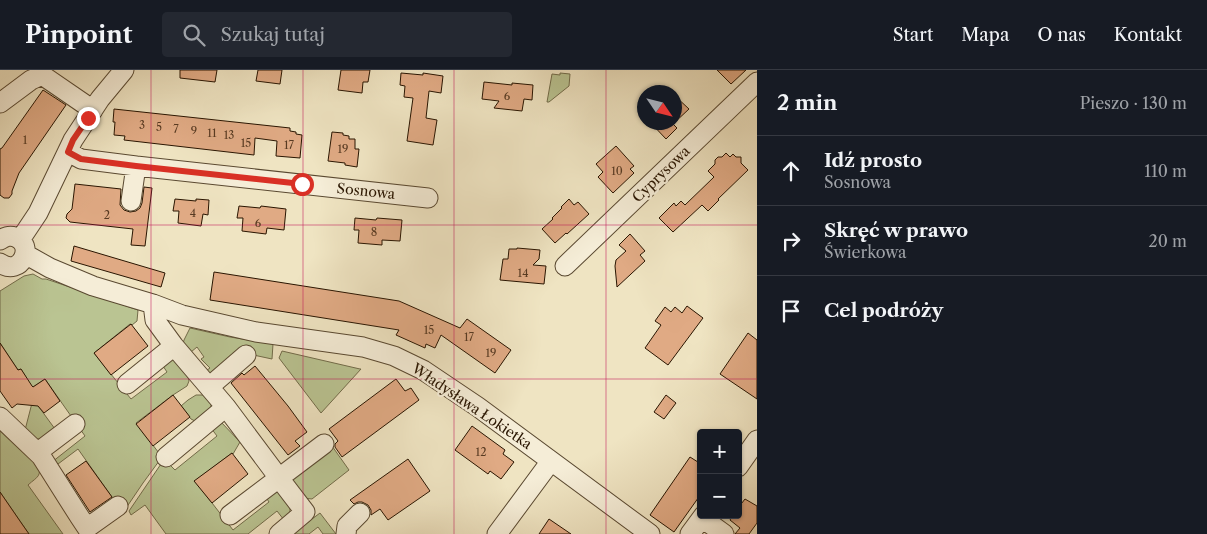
<!DOCTYPE html>
<html lang="pl">
<head>
<meta charset="utf-8">
<style>
	body { margin:0; font-family:"Libre Caslon Text",serif; background:#242831; color:#f1f3f6 }
	.controls { position:absolute; right:15px; bottom:15px; display:grid; overflow:hidden; border-radius:5px; box-shadow:0 1px 4px #0004 }
	.controls button { width:45px; height:45px; display:grid; place-items:center; padding:0; border:0; border-bottom:1px solid #363941; background:#171b24; color:#f1f3f6; font:25px sans-serif }
	.compass { position:absolute; left:637px; top:15px; width:45px; height:45px; border-radius:50%; background:#171b24; box-shadow:0 1px 4px #0004; rotate:125deg }
	.stop { position:absolute; width:15px; height:15px; margin:-11px; border:4px solid #d93025; border-radius:50%; background:#fff }
	.stop.end { background:#d93025; border-color:#fff; box-shadow:0 1px 5px #0008 }
	.list { margin:0; padding:0; list-style:none }
	h2 { display:flex; justify-content:space-between; align-items:center; height:65px; margin:0; padding:0 20px; font-size:21px }
	h2 small { font-size:16px; font-weight:400; color:#9ea1a6 }
	.list li { display:grid; grid-template-columns:32px 1fr auto; gap:15px; align-items:center; box-sizing:border-box; height:70px; padding:0 20px; border-top:1px solid #363941 }
	.list b { display:block; font-size:19px; white-space:nowrap }
	.list p { margin:0; font-size:16px; white-space:nowrap; color:#9ea1a6 }
	.list em { font-size:16px; font-style:normal; color:#9ea1a6 }
	.icon { flex:none; width:28px; height:28px; fill:none; stroke:currentColor; stroke-width:2; stroke-linecap:round; stroke-linejoin:round }
	.map { position:relative; flex:none; width:757px; height:464px; overflow:hidden }
	header { display:flex; align-items:center; gap:30px; box-sizing:border-box; height:70px; padding:0 25px; background:#171b24; border-bottom:1px solid #363941 }
	header strong { font-size:24px }
	nav { display:flex; gap:28px; margin-inline-start:auto; font-size:18px }
	.search { width:350px; height:45px; background:#242831; display:flex; align-items:center; gap:12px; box-sizing:border-box; padding:0 18px; border-radius:5px; color:#9ea1a6; font-size:19px }
	main { display:flex }
	aside { flex:1; background:#171b24 }
	.map>svg:first-child { display:block }
	.green { fill:#bac492; stroke:#726c4a }
	.building { fill:#e0aa84; stroke:#291501 }
	.lines { fill:none; stroke-linecap:round; stroke-linejoin:round }
	.minor-casing { stroke:#5a4931; stroke-width:21 }
	.minor { stroke:#f5edd7; stroke-width:19 }
	.route { stroke:#d93025; stroke-width:6 }
	.grid { fill:none; stroke:#c2185b; stroke-width:1; stroke-opacity:0.55 }
	.labels { text-anchor:middle; stroke-width:4.5; stroke-linejoin:round; paint-order:stroke }
	.number-label { font-size:11px; fill:#573a22 }
	.street-label { font-size:14px; fill:#291501; stroke:#f5edd7 }
</style>
</head>
<body>
<header>
<strong>Pinpoint</strong>
<div class="search"><svg class="icon" aria-label="search" viewBox="0 0 24 24"><circle cx="10" cy="10" r="6"/><path d="M15 15l6 6"/></svg>Szukaj tutaj</div>
<nav><a>Start</a><a>Mapa</a><a>O nas</a><a>Kontakt</a></nav>
</header>
<main>
<div class="map">
<svg width="757" height="464" viewBox="0 0 757 464">
	<rect width="100%" height="100%" fill="#efe4c2"/>
	<filter id="stains"><feTurbulence type="fractalNoise" baseFrequency=".004" numOctaves="4"/><feColorMatrix values="0 0 0 0 .2 0 0 0 0 .09 0 0 0 0 .02 0 0 0 .5 -.17"/></filter>
	<radialGradient id="worn" r=".72"><stop offset=".6" stop-color="#630" stop-opacity="0"/><stop offset="1" stop-color="#630" stop-opacity=".3"/></radialGradient>
	<path class="green" d="M560,3L570,4L569,16L549,32H547L552,4L560,5Z
		M33,204L42,209H46L138,240L137,251L132,255L130,254L94,283L131,329L167,302L161,293L173,288L187,303L189,311L187,316L173,325L136,353L162,387L143,413L122,444L114,430L78,379L54,397L52,392L85,366L45,309L33,317L32,316L30,317L27,309L21,299L18,300L0,273V221L24,206Z
		M190,258L230,267L273,274L272,289L244,283C234,290 215,308 203,303L210,298L201,289L204,287L197,277L191,282L183,274L184,270Z
		M282,281L360,299H361L321,343L279,288Z
		M196,325H204L211,332V339L197,352L191,349L181,336L188,330Z
		M32,333H36L55,359C41,368 40,374 24,364Z
		M221,352L240,372L233,384L232,383L195,411L233,460L269,432L263,423L266,422L281,421L290,433V442L284,450L277,441L248,464H166L145,435L131,445L129,441L163,391H166L175,400L217,366L211,358Z
		M0,354L38,392C42,407 38,406 28,415L63,464H29L0,422Z
		M332,376L349,400L312,429L303,428L291,413L290,406Z
		M320,443L336,464H323L318,457L309,464H292Z"/>
	<path class="building" d="M180,0H217L215,12L180,8Z
		M258,0H282L280,14L256,11Z
		M341,0H370L368,12H363L362,23L338,20Z
		M717,0H746L731,14Z
		M401,3L423,5V3L443,6L441,23L429,21L426,48L437,50L433,75L407,71L413,28L404,27L405,16L400,15Z
		M484,12L512,15V13L533,15L532,30L524,29L522,41L494,38L499,31L482,29Z
		M43,20L66,35L19,103L12,121V124L9,128H4L0,125V79L2,78Z
		M674,25L689,39L674,53Z
		M114,39L290,58V61L296,62V64L302,65L300,88L276,86L277,71L255,68L254,85L124,70L125,66L114,65L115,52H113Z
		M650,52H671L677,58L666,69Z
		M332,62L343,63V65L349,66V69H355V79H359L357,97L345,95V93L328,91Z
		M616,76L634,96L630,99L634,103L613,123L598,107L603,102L596,94Z
		M726,83L730,87L733,84L736,87H741V93L748,100L718,129L719,130L708,141L702,135L673,162L659,148L674,133L676,136L681,131L685,135L714,107L708,101L715,94V90L718,87H722Z
		M75,114L121,119L120,135L124,140L130,142L136,141L140,138L142,133L144,117L152,118L145,176L131,175L133,159L70,152L66,148L67,144L72,139Z
		M175,129L196,131V129L209,130L208,145L203,144L201,156L178,153L179,141H173Z
		M569,129L574,135L578,132L589,144L567,164L566,163L555,173L542,159L553,149L552,148L562,138L561,137Z
		M239,136L260,138L261,136L286,139L284,160L267,158L266,164L242,161L243,148H237Z
		M355,148L376,150L377,148L402,150L400,171L382,170V175L358,173L359,160H354Z
		M630,164L645,181L640,185L645,191L617,217L615,196L616,190L626,181L619,175Z
		M74,176L165,203L161,217L71,191Z
		M517,178L540,180L539,189L533,195L546,196L544,214L500,210L503,189H508L509,179H517Z
		M214,202L399,231L460,258L467,249L511,280L495,303L441,265L435,278L426,274L425,278L396,265L399,260L210,230Z
		M687,236L703,248L668,295L645,278L661,255L655,251L665,237L671,242L675,237L682,243Z
		M131,254L148,276L111,305L94,283Z
		M748,263L757,270V329L720,304Z
		M0,273L18,300L21,299L32,316L33,317L45,309L60,331L44,343L38,336L17,334L12,338L0,321Z
		M255,296L288,336L307,362L295,371L300,376L288,385L231,313L242,303L244,305Z
		M396,309L405,321L411,318L419,330L342,387L335,377V374L338,371L329,359Z
		M173,325L190,347L153,376L136,354Z
		M666,325L676,333L664,349L654,342Z
		M472,356L505,380L503,384L514,392L501,409L490,401L488,404L455,380Z
		M232,383L248,404L212,433L194,411Z
		M690,387L701,394V424L674,462L650,445Z
		M408,389L430,421L388,450L380,439L371,445V440L368,435L362,432H358L354,434L350,430Z
		M86,391L112,427L90,442L66,405Z
		M0,422L22,454L29,464H0Z
		M745,429L757,436V453L749,464H735L740,458L730,450L733,445H738V438Z
		M549,449L571,464H539Z"/>
	<g class="lines">
		<defs>
			<path id="minor" d="M0,33L31,10L42,5L93,40
				M68,82L81,89L136,96L428,128
				M131,131L136,96
				M0,170C5,167 9,165 15,167C36,174 21,208 0,193
				M20,170L38,143L73,70L100,29L124,0
				M25,184L50,198L93,216L153,234L182,245L256,262L363,277L394,286L423,300L478,337L650,464
				M565,196L757,12
				M153,234L155,250L174,276L226,337L279,408L305,442L279,464
				M127,314L174,276
				M209,317L246,285
				M0,347L41,386L79,446L87,458L118,436
				M38,382L75,354
				M166,387L226,337
				M738,397L757,370
				M230,445L324,374
				M702,448L724,464
				M346,464L347,456L360,443
				M497,464L551,391
				M690,464L704,445"/>
		</defs>
		<use href="#minor" class="minor-casing"/>
		<use href="#minor" class="minor"/>
	</g>
	<g class="lines">
		<path class="route" d="M88,48L73,70L68,82L81,89L136,96L302,114"/>
	</g>
	<path class="grid" d="M151,0V464M303,0V464M454,0V464M606,0V464M0,155H757M0,309H757"/>
	<g class="labels">
		<g class="number-label">
			<text x="507" y="30">6</text>
			<text x="142" y="59">3</text>
			<text x="159" y="61">5</text>
			<text x="176" y="63">7</text>
			<text x="194" y="65">9</text>
			<text x="212" y="67">11</text>
			<text x="229" y="69">13</text>
			<text x="25" y="74">1</text>
			<text x="246" y="77">15</text>
			<text x="289" y="79">17</text>
			<text x="343" y="83">19</text>
			<text x="617" y="105">10</text>
			<text x="193" y="147">4</text>
			<text x="107" y="149">2</text>
			<text x="258" y="157">6</text>
			<text x="374" y="166">8</text>
			<text x="523" y="207">14</text>
			<text x="429" y="264">15</text>
			<text x="469" y="271">17</text>
			<text x="491" y="287">19</text>
			<text x="481" y="386">12</text>
		</g>
		<g class="street-label">
			<text transform="translate(661 104) rotate(-44)" y="5">Cyprysowa</text>
			<text transform="translate(366 121) rotate(6)" y="5">Sosnowa</text>
			<text transform="translate(472 336) rotate(34)" y="5">Władysława Łokietka</text>
		</g>
	</g>
	<rect width="100%" height="100%" filter="url(#stains)"/>
	<rect width="100%" height="100%" fill="url(#worn)"/>
</svg>
<div class="controls">
<button>+</button>
<button>−</button>
</div>
<svg class="compass" viewBox="-18 -18 36 36"><path d="M0-13l5 13h-10z" fill="#e53935"/><path d="M0 13l5-13h-10z" fill="#9ea1a6"/></svg>
<div class="stop" style="left:302px;top:114px"></div>
<div class="stop end" style="left:88px;top:48px"></div>
</div>
<aside>
<h2>2 min<small>Pieszo · 130 m</small></h2>
<ul class="list">
<li><svg class="icon" aria-label="ahead" viewBox="0 0 24 24"><path d="M12 20V5M6 11l6-6 6 6"/></svg><div><b>Idź prosto</b><p>Sosnowa</p></div><em>110 m</em></li>
<li><svg class="icon" aria-label="right" viewBox="0 0 24 24"><path d="M7 20v-9h11M14 6l5 5-5 5"/></svg><div><b>Skręć w prawo</b><p>Świerkowa</p></div><em>20 m</em></li>
<li><svg class="icon" aria-label="arrive" viewBox="0 0 24 24"><path d="M6 21V4h12l-3 4 3 4H6"/></svg><div><b>Cel podróży</b></div></li>
</ul>
</aside>
</main>
</body>
</html>
